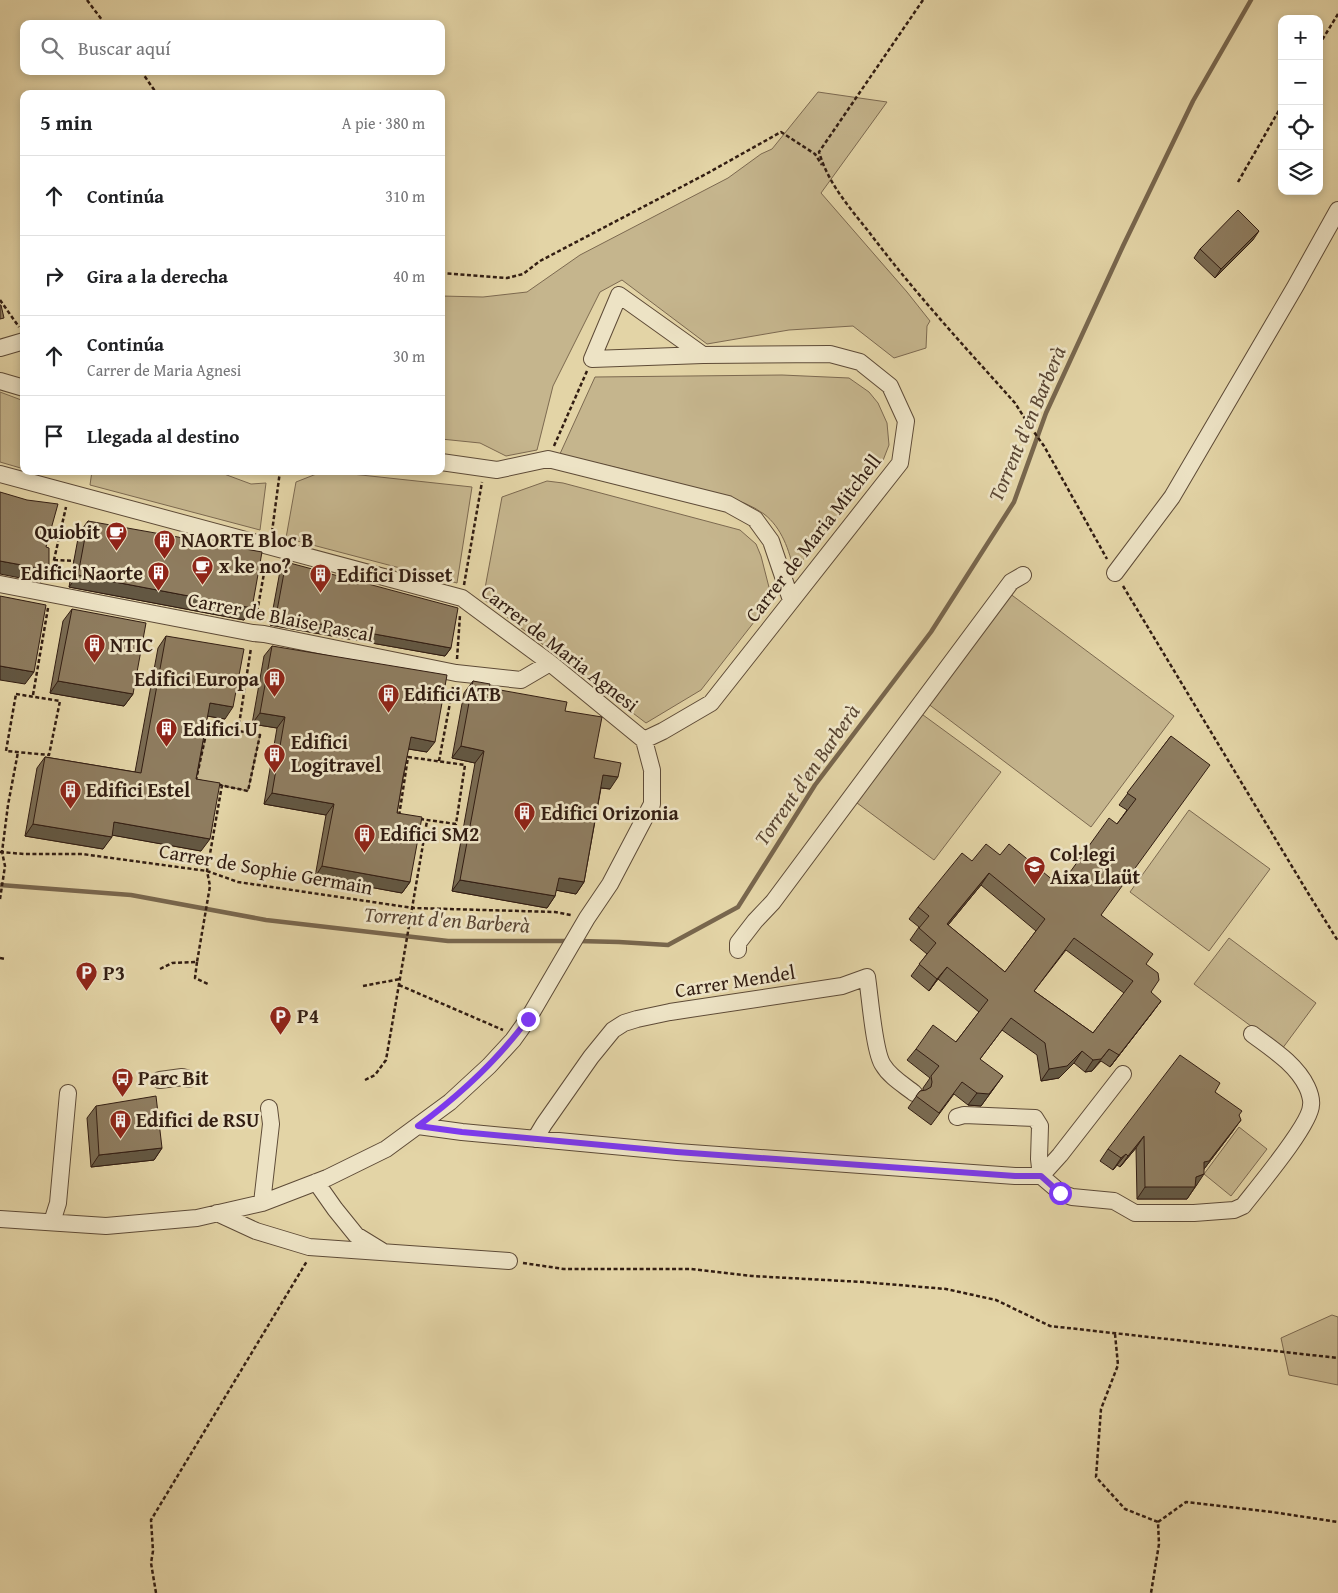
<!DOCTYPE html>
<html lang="es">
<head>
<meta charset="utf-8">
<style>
	body { margin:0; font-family:"Gentium Book Plus",serif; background:#f2f2f2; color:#202124 }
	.controls { position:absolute; right:15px; top:15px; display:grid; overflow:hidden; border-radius:10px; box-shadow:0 2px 8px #0003 }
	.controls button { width:45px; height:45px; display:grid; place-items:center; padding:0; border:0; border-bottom:1px solid #e0e0e0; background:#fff; color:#202124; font:25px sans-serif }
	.stop { position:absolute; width:15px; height:15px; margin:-11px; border:4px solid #7c3aed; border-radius:50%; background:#fff }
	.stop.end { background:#7c3aed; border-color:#fff; box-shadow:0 1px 5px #0008 }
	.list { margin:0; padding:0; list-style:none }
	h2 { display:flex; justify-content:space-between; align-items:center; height:65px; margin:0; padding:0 20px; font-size:21px }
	h2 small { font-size:16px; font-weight:400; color:#757577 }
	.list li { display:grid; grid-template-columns:32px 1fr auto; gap:15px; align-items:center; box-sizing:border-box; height:80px; padding:0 20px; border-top:1px solid #e0e0e0 }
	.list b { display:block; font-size:19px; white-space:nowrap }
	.list p { margin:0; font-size:16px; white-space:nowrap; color:#757577 }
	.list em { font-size:16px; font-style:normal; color:#757577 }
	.icon { flex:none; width:28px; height:28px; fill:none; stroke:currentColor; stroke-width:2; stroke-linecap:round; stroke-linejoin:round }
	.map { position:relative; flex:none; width:1338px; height:1593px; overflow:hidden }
	.search { position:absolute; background:#fff; box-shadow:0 2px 8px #0003; left:20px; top:20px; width:425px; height:55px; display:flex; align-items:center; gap:12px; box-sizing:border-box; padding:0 18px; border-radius:10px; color:#757577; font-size:19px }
	.panel { position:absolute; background:#fff; box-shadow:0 2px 8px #0003; left:20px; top:90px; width:425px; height:385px; border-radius:10px }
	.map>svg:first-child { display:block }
	.green { fill:#c5b58d; stroke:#7c6950 }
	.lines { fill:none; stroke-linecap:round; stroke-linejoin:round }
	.stream { stroke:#78664d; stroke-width:4.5 }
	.minor-casing { stroke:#5e4b37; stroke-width:18 }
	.path { stroke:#321d12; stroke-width:2.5; stroke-dasharray:4 2.5; stroke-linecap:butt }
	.minor { stroke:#ede3c5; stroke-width:16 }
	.wall { fill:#7a6b52; stroke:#321d12; fill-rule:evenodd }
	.shaded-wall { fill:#635742; stroke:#321d12 }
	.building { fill:#8e7c5f; stroke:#321d12; fill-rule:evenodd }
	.route { stroke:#7c3aed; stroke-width:6 }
	.labels { text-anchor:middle; stroke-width:5; stroke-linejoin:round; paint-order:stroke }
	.poi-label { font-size:20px; font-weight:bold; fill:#321d12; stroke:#ede3c5; text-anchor:start }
	.street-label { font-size:20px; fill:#321d12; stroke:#ede3c5 }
	.water-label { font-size:21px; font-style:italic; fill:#5b4734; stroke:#ede3c5 }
</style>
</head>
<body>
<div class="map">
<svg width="1338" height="1593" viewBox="0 0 1338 1593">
	<rect width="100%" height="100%" fill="#e3d4a6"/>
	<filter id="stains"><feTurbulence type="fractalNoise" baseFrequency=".004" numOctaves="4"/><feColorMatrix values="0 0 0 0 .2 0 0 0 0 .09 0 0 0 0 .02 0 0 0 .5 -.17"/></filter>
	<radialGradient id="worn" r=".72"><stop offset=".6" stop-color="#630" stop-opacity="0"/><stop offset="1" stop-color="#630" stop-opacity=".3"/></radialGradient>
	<path class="green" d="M818,92L887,102L821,193L907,292L930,321L927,326L926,348L894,358L853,326L789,330L707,344L622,280L600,292L553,386L537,450L506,456L480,443L441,439V296L483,297L527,292L580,255L728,178L761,154L772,149Z
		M782,375L849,378L869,392L878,403L887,423L889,445L882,463L794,571C789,550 782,528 764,514C741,497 706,492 678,484C638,473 599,462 559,456L595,377Z
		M0,392L24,401V469L0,462Z
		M92,471H216L251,484L266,483L260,530L90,485Z
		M324,471L472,487L457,583L286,538L296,482Z
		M547,481L563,483L740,530L756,544L761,556L772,599L701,690L646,723L483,599L502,497Z
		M1009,593L1174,716L1091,827L927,703Z
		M919,712L1001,772L934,860L853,800Z
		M208,725L260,735L248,791L196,780Z
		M1189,810L1270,869L1209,951L1130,892Z
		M1229,938L1316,1003L1282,1049L1194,984Z
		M1239,1127L1267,1149L1231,1196L1204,1174Z
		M1332,1315L1338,1317V1385L1289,1375L1281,1338Z"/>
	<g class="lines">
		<path class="stream" d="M0,885L131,895L266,920L448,941H568
			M578,941L619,942L668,945L738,907L815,785L931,632L1014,502L1046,413L1123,246L1193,101L1251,0"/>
		<defs>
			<path id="minor" d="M0,348L24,341
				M0,381L24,388
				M441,462L497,470L548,459L728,504L755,519L771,541L791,600
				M0,474L462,598L550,663L644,740L652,770V804L610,884L587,918L528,1019L513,1040L489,1066L450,1102L386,1149L327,1178L262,1203L197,1218L106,1226L0,1219
				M1115,573L1172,497L1295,287L1338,210
				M0,584L253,633L264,634L456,673L521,680L550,663
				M644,740L663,731L711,703L900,463L906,421L890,386L860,362L830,354L703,355L619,295L592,359L703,355
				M738,950V943L755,921L773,902L1011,582L1023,575
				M160,1080L182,1077L189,1079
				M957,1117L964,1115L1035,1118L1040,1126L1039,1159L1041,1176
				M418,1126L462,1132L677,1152L1015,1176H1041L1061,1193L1072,1197L1114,1201L1135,1213H1194L1234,1210L1243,1206C1257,1188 1311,1124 1311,1105C1312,1100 1309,1091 1307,1087C1296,1064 1272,1049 1252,1034
				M535,1139L544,1124L591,1057L613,1030L624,1023L637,1019L670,1012L842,986L867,977C870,996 874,1052 883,1065C890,1077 904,1085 914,1093
				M1041,1176L1060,1155L1123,1074
				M316,1182L335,1209L356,1235L382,1251
				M262,1203L271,1124L269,1108
				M217,1213L256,1231L309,1247L509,1261
				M52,1222L58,1203L68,1093"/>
		</defs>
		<use href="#minor" class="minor-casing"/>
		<path class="path" d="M87,0L105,24
			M923,0L819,152C828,183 849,207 869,232C914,292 965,347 1015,403L1029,425L1044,446L1107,559
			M1319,45L1338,14
			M141,71L157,94
			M1238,182L1282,105
			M441,273L507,278L523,274L540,261L706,174L781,132L815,154L822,165
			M0,300L19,327
			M554,446L587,371
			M272,532L280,471
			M54,560L75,561
			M52,580L54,560L66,507
			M464,585L482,482
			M1123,586L1308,893L1338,941
			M256,618L266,562
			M457,659L460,615
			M16,694L60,701L49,755L6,751Z
			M33,695L48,608
			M208,725L260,735L248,791L196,780Z
			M238,731L251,648
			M408,757L465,765L456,824L399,816Z
			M439,761L453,687
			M0,852L24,854H82L207,871L238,882L413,908L555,912L571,915
			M0,899L5,866L2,852L8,805L18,752
			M0,958L6,959
			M197,962L195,978L208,984
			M160,969L172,963L197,962L210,886L207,871L222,785
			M399,985L503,1030
			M363,986L400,979
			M365,1080L375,1075L386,1060L427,821
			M523,1263L564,1269H691L752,1276L863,1282L946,1289L996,1300L1050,1326L1338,1358
			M1115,1334L1118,1365L1101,1409L1096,1477L1125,1509L1158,1522L1159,1544L1151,1593
			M1158,1522L1186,1502L1272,1512L1338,1522
			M156,1593L151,1563L153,1551L151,1520L307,1261"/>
		<use href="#minor" class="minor"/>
	</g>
	<path class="wall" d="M1253,240L1215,278L1194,258L1200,249Z
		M88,521L252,608L244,620L69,587L79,533Z
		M286,562L451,648L445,656L270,625L280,571Z
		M72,609L133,694L124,706L50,693L63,621Z
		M166,636L225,719L207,716L196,779L201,851L112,835L103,849L25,836L37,768L45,757L135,772L158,648Z
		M272,646L427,752L408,749L397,813L410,882L402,893L315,877L326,815L264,804L277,728L252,724L264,656Z
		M473,681L489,688L565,711L594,758L610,789L601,788L584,882L576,894L556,890L555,896L547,908L452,891L475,763L452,758L464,693Z
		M1171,736L1101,915L1146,964L1151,992L1152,1013L1110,1067L1101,1061L1092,1071L1085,1072L1074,1063L1059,1078L1041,1081L1037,1055L1002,1030L980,1059L994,1088L981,1106L968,1105L954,1094L931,1125L908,1108L920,1091H923V1088L930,1078L907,1060L916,1049L956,1042L979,1012L938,979L929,991L911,976L927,954L910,940L919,927L909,919L918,907L972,861L1000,855L1060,886L1117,824L1127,810L1119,805ZM981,885L1036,931L1005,972L948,925ZM1066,950L1124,993L1093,1033L1034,991Z
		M1215,1092L1239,1115L1233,1131L1204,1169L1196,1186L1187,1199H1137L1136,1148L1120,1167L1117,1165L1113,1170L1100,1161L1108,1149Z
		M96,1106L162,1148L154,1160L91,1167L87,1118Z"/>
	<path class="shaded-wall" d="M1259,231L1253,240L1215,278L1221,269Z
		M0,561L49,570L41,582L0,574Z
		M78,575L252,608L244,620L69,587Z
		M276,616L451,648L445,656L270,625Z
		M0,666L34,672L25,684L0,680Z
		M58,681L133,694L124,706L50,693Z
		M210,703L233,707L225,719L201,715Z
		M260,713L285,717L277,728L252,724Z
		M411,737L435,742L427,752L403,748Z
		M461,746L484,751L475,763L452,758Z
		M603,775L618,777L610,789L595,787Z
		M272,793L334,804L326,815L264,804Z
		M114,822L210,839L201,851L106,834Z
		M33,824L112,837L103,849L25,836Z
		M322,866L410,882L402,893L315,877Z
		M989,873L981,885L939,936L947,924Z
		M559,878L584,882L576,894L550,889Z
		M460,880L555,896L547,908L452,891Z
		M947,967L929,991L937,979Z
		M1161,1001L1152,1013L1110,1067L1119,1055Z
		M1109,1049L1092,1071L1085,1072L1093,1060Z
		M1082,1051L1074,1063L1059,1078L1041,1081L1049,1069Z
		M1003,1076L981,1106L968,1105L977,1093Z
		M1241,1120L1233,1131L1201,1173L1204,1162Z
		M1144,1136L1136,1148L1120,1167L1128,1156Z
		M162,1148L154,1160L91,1167L99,1155Z
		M1126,1154L1117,1165L1113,1170L1121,1158Z
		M1204,1174L1196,1186L1194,1187H1195L1187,1199H1137L1145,1187L1196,1177Z"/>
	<path class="building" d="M1238,210L1259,231L1221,269L1200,249Z
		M0,305H1L4,318L0,319Z
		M0,492L27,500L58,504L46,547L49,548V570L0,561Z
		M88,521L262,552L252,608L78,575Z
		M286,562L458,608L451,648L276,616Z
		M0,596L46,605L34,672L0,666Z
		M72,609L146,623L133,694L58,681Z
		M166,636L244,649L233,707L210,703L196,779L220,783L210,839L114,822L112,837L33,824L45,757L141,773Z
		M272,646L447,675L435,742L411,737L403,777L397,813L422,817L410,882L322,866L334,804L272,793L285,717L260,713Z
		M473,681L490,684L489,688L567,702L565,711L602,717L594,758L621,763L618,777L603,775L584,882L559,878L555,896L460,880L484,751L461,746Z
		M1171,736L1210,765L1101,915L1153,954L1146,964L1158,973L1159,980L1151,992L1161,1001L1119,1055L1109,1049L1101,1059L1093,1060L1082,1051L1067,1066L1049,1069L1045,1043L1011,1018L980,1059L1003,1076L989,1094L977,1093L962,1082L939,1113L916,1096L920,1091L926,1090L931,1087L932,1082L931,1076L939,1066L916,1049L933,1025L956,1042L988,1000L947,967L937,979L919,964L936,943L919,928L929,916L918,907L962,853L972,861L986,844L1000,855L1009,844L1060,886L1109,818L1117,824L1136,799L1127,793ZM989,873L1045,919L1005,972L947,924ZM1074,938L1133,981L1093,1033L1034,991Z
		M1180,1055L1220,1083L1215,1092L1242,1111L1239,1115L1241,1120L1209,1161L1204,1162V1174L1196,1177L1195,1187H1145L1144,1136L1128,1156L1126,1154L1121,1158L1108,1149Z
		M156,1096L162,1148L99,1155L96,1106Z"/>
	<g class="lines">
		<path class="route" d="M528,1019C497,1061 460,1095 418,1126L462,1132L677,1152L1015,1176H1041L1060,1193"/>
	</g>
	<defs>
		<symbol id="cafe-pin" viewBox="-11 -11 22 30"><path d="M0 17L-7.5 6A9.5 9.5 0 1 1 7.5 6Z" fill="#8f2418" stroke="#ede3c5"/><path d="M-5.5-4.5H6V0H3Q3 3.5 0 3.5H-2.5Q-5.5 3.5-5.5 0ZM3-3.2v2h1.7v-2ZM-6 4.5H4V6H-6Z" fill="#fff"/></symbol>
		<symbol id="building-pin" viewBox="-11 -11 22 30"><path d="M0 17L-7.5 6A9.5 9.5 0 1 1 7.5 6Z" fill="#8f2418" stroke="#ede3c5"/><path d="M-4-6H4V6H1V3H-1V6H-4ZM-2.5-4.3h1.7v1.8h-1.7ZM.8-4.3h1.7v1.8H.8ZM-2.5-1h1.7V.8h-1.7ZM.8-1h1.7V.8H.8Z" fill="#fff"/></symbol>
		<symbol id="school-pin" viewBox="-11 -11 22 30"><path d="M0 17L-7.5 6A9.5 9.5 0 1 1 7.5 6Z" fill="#8f2418" stroke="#ede3c5"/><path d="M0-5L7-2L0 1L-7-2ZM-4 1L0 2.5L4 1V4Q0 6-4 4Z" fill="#fff"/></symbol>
		<symbol id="parking-pin" viewBox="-11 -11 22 30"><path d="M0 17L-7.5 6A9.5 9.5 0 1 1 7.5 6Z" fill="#8f2418" stroke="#ede3c5"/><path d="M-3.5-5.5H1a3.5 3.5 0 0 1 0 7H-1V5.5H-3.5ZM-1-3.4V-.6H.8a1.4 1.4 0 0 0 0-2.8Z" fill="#fff"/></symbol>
		<symbol id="bus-pin" viewBox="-11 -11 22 30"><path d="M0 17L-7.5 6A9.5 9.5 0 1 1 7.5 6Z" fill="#8f2418" stroke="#ede3c5"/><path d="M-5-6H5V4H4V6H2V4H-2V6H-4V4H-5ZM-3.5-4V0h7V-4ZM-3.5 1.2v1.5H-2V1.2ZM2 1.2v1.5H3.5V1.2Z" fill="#fff"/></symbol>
	</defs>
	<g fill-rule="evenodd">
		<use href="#cafe-pin" x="104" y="520" width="25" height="34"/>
		<use href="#building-pin" x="152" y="528" width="25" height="34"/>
		<use href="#cafe-pin" x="190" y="554" width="25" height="34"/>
		<use href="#building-pin" x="146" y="560" width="25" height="34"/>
		<use href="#building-pin" x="308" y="562" width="25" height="34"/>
		<use href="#building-pin" x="82" y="632" width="25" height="34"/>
		<use href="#building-pin" x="262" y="666" width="25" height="34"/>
		<use href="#building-pin" x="376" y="682" width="25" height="34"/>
		<use href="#building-pin" x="154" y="716" width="25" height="34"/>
		<use href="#building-pin" x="262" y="742" width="25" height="34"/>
		<use href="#building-pin" x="58" y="778" width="25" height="34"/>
		<use href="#building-pin" x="512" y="800" width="25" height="34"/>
		<use href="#building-pin" x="352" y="822" width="25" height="34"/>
		<use href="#school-pin" x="1022" y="854" width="25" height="34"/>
		<use href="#parking-pin" x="74" y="960" width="25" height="34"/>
		<use href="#parking-pin" x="268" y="1004" width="25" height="34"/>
		<use href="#bus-pin" x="110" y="1066" width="25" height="34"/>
		<use href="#building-pin" x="108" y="1108" width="25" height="34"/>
	</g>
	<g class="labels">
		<g class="poi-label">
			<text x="100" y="539" text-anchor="end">Quiobit</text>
			<text x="181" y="547">NAORTE Bloc B</text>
			<text x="219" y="573">x ke no?</text>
			<text x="143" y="580" text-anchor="end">Edifici Naorte</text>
			<text x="337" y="582">Edifici Disset</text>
			<text x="110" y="652">NTIC</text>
			<text x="259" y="686" text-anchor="end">Edifici Europa</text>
			<text x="404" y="701">Edifici ATB</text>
			<text x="183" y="736">Edifici U</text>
			<text x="291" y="749">Edifici<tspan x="291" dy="23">Logitravel</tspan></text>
			<text x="86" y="797">Edifici Estel</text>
			<text x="541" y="820">Edifici Orizonia</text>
			<text x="380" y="841">Edifici SM2</text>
			<text x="1050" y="861">Col·legi<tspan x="1050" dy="23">Aixa Llaüt</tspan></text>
			<text x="103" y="980">P3</text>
			<text x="297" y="1023">P4</text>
			<text x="138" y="1085">Parc Bit</text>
			<text x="136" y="1127">Edifici de RSU</text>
		</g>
		<g class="street-label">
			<text transform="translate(813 538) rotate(-52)" y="7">Carrer de Maria Mitchell</text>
			<text transform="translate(281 617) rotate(11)" y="7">Carrer de Blaise Pascal</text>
			<text transform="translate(560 648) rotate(38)" y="7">Carrer de Maria Agnesi</text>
			<text transform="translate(266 869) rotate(10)" y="7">Carrer de Sophie Germain</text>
			<text transform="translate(735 981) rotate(-9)" y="7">Carrer Mendel</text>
		</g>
		<g class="water-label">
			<text transform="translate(1027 424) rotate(-67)" y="7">Torrent d'en Barberà</text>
			<text transform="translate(807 775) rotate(-55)" y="7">Torrent d'en Barberà</text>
			<text transform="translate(447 920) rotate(4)" y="7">Torrent d'en Barberà</text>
		</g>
	</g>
	<rect width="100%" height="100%" filter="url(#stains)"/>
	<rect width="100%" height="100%" fill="url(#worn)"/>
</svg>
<div class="controls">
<button>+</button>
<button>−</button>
<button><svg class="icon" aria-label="locate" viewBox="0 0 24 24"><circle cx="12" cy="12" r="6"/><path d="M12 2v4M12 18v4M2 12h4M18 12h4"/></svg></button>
<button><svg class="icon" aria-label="layers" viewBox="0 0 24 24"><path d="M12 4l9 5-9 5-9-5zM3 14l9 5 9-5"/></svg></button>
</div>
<div class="stop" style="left:1060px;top:1193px"></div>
<div class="stop end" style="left:528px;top:1019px"></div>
<div class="search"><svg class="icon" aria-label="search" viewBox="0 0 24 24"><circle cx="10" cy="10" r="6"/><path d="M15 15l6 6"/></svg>Buscar aquí</div>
<section class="panel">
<h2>5 min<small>A pie · 380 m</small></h2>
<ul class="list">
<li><svg class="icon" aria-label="ahead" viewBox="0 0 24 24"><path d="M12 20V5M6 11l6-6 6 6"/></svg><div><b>Continúa</b></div><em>310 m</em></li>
<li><svg class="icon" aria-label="right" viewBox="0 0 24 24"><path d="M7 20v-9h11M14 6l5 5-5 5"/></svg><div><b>Gira a la derecha</b></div><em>40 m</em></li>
<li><svg class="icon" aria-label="ahead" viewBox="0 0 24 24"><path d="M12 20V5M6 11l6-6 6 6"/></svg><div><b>Continúa</b><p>Carrer de Maria Agnesi</p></div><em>30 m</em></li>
<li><svg class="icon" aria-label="arrive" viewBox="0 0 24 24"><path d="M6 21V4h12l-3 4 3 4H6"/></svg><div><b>Llegada al destino</b></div></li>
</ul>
</section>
</div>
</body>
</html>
